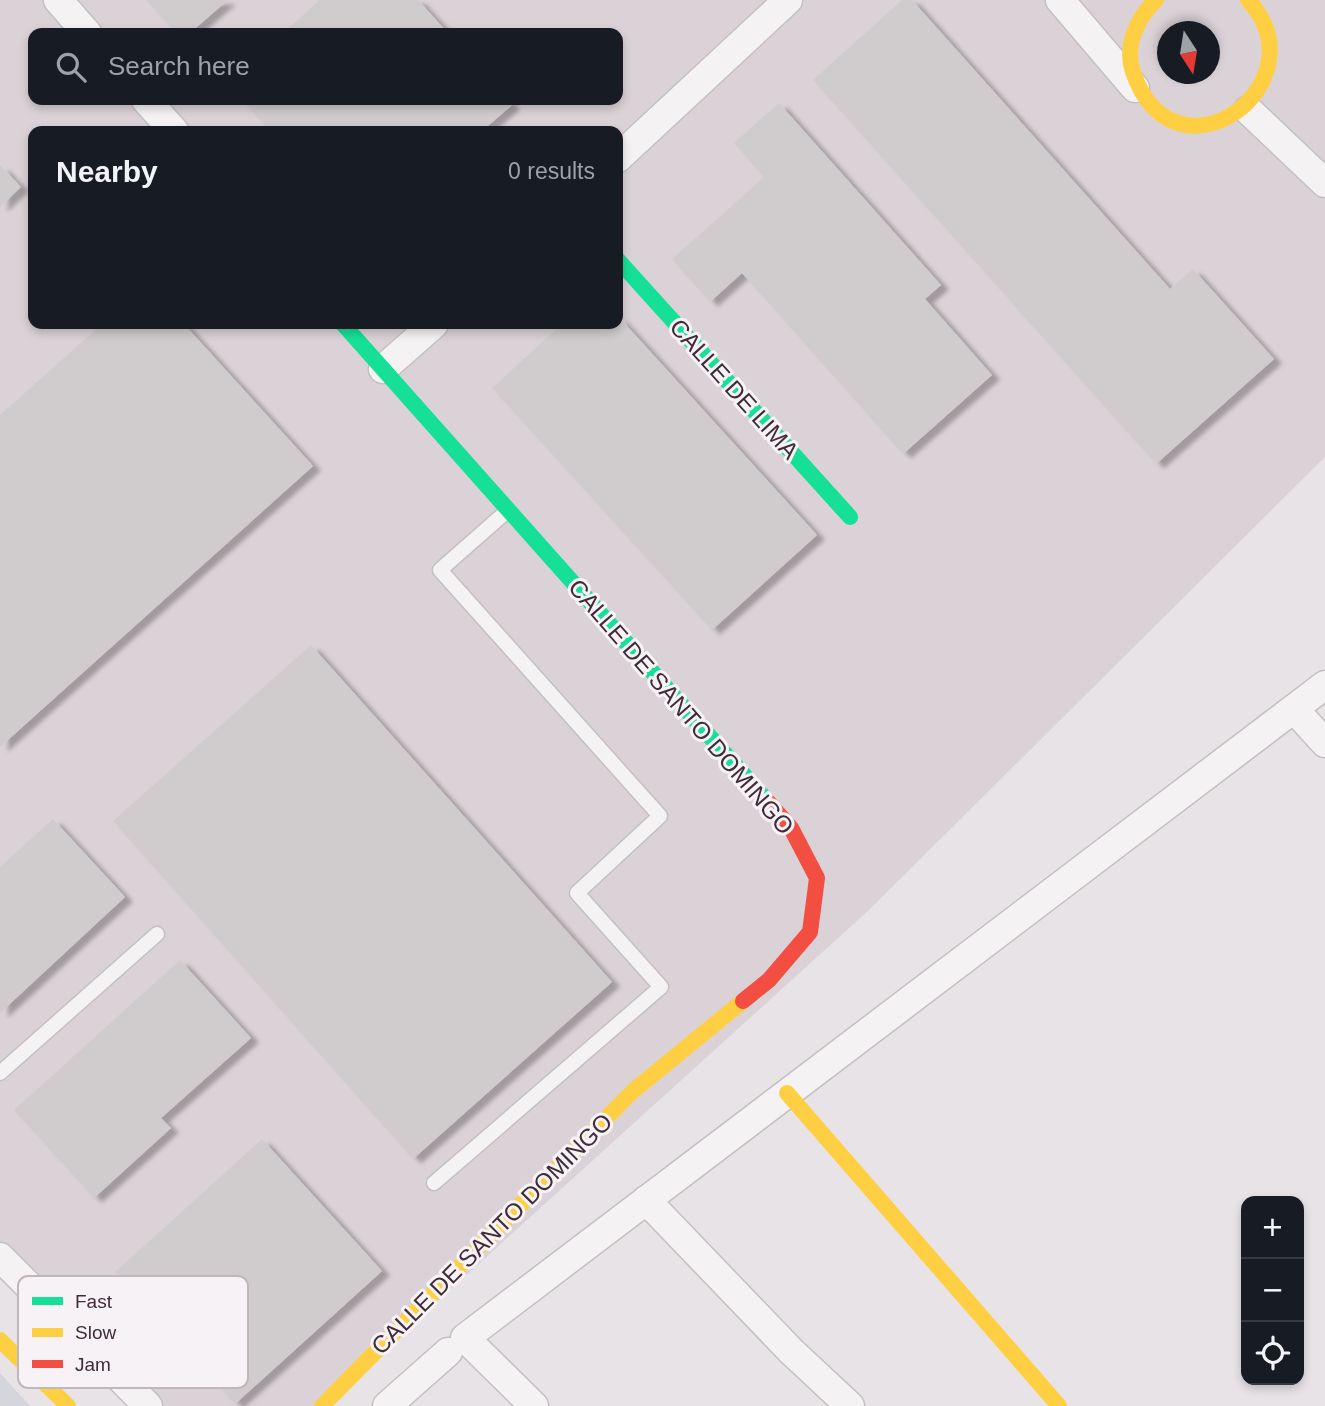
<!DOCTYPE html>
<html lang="en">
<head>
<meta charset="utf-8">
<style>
	body { margin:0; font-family:Helvetica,sans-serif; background:#242831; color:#f1f3f6 }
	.controls { position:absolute; right:21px; bottom:21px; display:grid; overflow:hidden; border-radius:14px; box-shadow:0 4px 10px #0003 }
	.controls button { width:63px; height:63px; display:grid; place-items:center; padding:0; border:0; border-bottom:2px solid #363941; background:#171b24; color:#f1f3f6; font:35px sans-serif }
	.compass { position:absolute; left:1157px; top:21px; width:63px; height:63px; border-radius:50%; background:#171b24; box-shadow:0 4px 10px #0003; rotate:168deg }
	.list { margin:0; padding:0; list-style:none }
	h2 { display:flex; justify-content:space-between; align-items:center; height:91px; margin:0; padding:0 28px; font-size:30px }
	h2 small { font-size:23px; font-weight:400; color:#9ea1a6 }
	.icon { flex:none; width:38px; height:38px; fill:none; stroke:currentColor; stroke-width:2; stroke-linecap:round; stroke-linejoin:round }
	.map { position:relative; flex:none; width:1325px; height:1406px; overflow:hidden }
	.search { position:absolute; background:#171b24; box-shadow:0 4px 10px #0003; left:28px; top:28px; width:595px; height:77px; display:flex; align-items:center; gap:18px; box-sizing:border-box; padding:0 24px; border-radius:14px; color:#9ea1a6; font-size:26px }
	.panel { position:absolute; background:#171b24; box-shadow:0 4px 10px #0003; left:28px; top:126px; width:595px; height:203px; border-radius:14px }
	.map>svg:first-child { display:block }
	.built { fill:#dbd2d7; fill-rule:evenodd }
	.green { fill:#d4d6db }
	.building { fill:#d0ccce; filter:url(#shadow) }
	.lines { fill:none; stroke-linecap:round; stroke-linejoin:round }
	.lane-casing { stroke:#c3c0c2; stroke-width:17 }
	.street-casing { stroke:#c3c0c2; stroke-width:31 }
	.lane { stroke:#f5f2f4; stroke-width:14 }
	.street { stroke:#f5f2f4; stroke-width:28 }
	.fast { stroke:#16e098; stroke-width:16 }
	.slow { stroke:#ffcf43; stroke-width:16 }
	.jam { stroke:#f24e42; stroke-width:16 }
	.labels { text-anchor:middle; stroke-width:6; stroke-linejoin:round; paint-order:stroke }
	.street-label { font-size:24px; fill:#3f2c38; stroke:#f7f2f5 }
	.key { fill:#f7f2f5; stroke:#c0b7bc; stroke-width:2 }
	.key-label { font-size:19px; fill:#3f2c38 }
</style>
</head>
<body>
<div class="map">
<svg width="1325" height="1406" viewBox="0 0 1325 1406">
	<defs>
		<filter id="shadow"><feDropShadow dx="8" dy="4.5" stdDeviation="2" flood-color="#0004"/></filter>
	</defs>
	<rect width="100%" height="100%" fill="#e8e3e6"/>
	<path class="built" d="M0,0H1325V457L869,910L322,1406H130L0,1270ZM1168,32H1210V74H1168ZM33,33H618V100H33ZM33,131H618V324H33Z"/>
	<path class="green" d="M0,1373L30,1406H0Z"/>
	<path class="building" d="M146,0H228L190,33H176Z
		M320,0H418L448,33H283Z
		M902,0H912L1170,289L1193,269L1274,359L1156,464L813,80Z
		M242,100H507L512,105L482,131H270Z
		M779,103L941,285L925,299L992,375L903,454L742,273L710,302L672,259L764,177L734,143Z
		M0,165L21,187L0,207Z
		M618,316L817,535L712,630L492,388L562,324H618Z
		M102,324H184L313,466L0,747V415Z
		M311,645L612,982L413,1159L113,821Z
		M53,819L125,897L0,1013V867Z
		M180,960L251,1038L161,1118L171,1128L94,1198L14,1110Z
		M262,1139L382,1271L235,1404L115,1272Z"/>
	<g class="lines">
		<defs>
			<path id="lane" d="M0,1073L157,934
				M434,1183L661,987L577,893L660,816L440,570L507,511"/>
			<path id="street" d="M58,0L87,33
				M1060,0L1135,88
				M146,100L174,131
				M1248,110L1325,183
				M618,158L788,0
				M383,369L434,324
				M1294,709L1325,743
				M646,1200L791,1351L850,1406
				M0,1257L148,1406
				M387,1406L448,1352
				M534,1406L465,1338L1325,685"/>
		</defs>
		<use href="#lane" class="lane-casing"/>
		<use href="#street" class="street-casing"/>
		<use href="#lane" class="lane"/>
		<use href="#street" class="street"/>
		<path class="fast" d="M618,260L850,517
			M343,324L768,802"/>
		<path class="slow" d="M1156,0C1137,18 1124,46 1133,72C1175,193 1325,83 1248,0
			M787,1093L1059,1406
			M0,1340L68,1406
			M322,1406L633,1091L743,1001"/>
		<path class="jam" d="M743,1001L769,980L810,932L817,878L791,828L768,802"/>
	</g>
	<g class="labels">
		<g class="street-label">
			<text transform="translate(734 389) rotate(48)" y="8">CALLE DE LIMA</text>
			<text transform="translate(681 707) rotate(49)" y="8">CALLE DE SANTO DOMINGO</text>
			<text transform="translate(492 1234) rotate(-45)" y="8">CALLE DE SANTO DOMINGO</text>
		</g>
	</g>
	<rect x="18" y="1276" width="230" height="112" rx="10" class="key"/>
	<rect x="32" y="1297" width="31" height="8" fill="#16e098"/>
	<rect x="32" y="1328" width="31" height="9" fill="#ffcf43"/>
	<rect x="32" y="1360" width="31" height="8" fill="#f24e42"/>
	<g class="key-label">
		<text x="75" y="1308">Fast</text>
		<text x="75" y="1339">Slow</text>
		<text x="75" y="1371">Jam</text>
	</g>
</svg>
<div class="controls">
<button>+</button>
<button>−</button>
<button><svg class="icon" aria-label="locate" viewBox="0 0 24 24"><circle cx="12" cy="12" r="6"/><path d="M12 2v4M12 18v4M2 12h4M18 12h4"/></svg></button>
</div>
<svg class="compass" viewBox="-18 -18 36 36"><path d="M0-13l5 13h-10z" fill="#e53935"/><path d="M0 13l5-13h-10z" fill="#9ea1a6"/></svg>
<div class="search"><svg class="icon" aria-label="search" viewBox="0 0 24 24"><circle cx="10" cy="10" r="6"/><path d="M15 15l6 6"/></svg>Search here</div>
<section class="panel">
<h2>Nearby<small>0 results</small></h2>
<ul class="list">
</ul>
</section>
</div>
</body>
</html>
